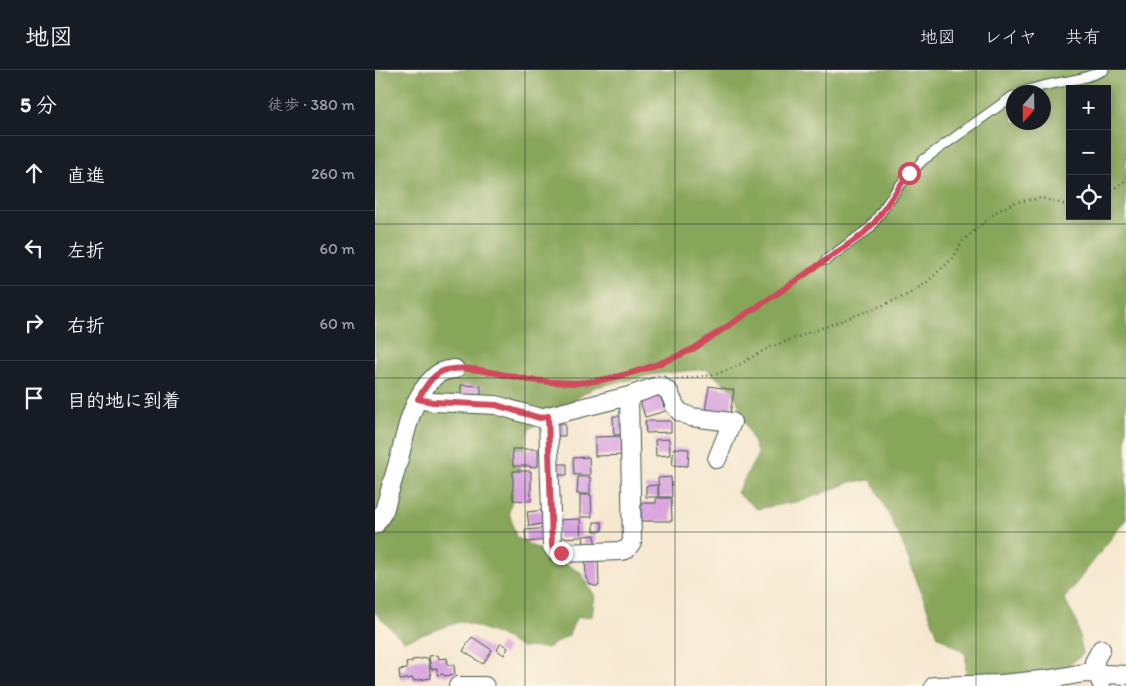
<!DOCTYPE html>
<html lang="ja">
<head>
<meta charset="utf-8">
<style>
	body { margin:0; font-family:Itim,"Klee One",sans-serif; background:#242831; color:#f1f3f6 }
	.controls { position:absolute; right:15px; top:15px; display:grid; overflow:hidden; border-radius:0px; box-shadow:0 2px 12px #0003 }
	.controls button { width:45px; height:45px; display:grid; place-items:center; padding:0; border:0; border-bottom:1px solid #363941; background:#171b24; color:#f1f3f6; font:25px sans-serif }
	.compass { position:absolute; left:631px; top:15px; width:45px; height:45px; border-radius:50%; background:#171b24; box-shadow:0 2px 12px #0003; rotate:200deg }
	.stop { position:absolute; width:15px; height:15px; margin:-11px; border:4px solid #d1495b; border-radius:50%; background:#fff }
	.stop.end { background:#d1495b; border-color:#fff; box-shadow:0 1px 5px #0008 }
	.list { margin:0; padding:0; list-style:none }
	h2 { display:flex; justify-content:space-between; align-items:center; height:65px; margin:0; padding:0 20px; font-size:21px }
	h2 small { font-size:16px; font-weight:400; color:#9ea1a6 }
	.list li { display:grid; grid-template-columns:32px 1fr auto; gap:15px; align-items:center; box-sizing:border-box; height:75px; padding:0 20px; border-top:1px solid #363941 }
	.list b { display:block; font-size:19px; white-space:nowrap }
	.list em { font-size:16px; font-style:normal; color:#9ea1a6 }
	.icon { flex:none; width:28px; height:28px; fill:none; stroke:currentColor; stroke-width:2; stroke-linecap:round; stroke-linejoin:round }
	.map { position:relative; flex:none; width:751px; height:616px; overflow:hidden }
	header { display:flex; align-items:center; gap:30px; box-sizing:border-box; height:70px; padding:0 25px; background:#171b24; border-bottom:1px solid #363941 }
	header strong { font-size:24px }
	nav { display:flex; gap:28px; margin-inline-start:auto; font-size:18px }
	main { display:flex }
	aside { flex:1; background:#171b24 }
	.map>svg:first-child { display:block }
	.forest { fill:#88a65a; stroke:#547247; fill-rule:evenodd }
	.building { fill:#d8a1df }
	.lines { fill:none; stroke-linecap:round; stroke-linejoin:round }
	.service-casing { stroke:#3f564b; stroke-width:11 }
	.minor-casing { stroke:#3f564b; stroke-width:20 }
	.path { stroke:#3f564b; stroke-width:2.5; stroke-dasharray:1 4; stroke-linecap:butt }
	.service { stroke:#fff; stroke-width:9 }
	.minor { stroke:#fff; stroke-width:18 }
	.route { stroke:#d1495b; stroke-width:6 }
	.grid { fill:none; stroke:#1f3d34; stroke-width:1; stroke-opacity:0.55 }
</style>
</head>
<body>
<header>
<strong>地図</strong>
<nav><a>地図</a><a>レイヤ</a><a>共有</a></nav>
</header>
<main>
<aside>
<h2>5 分<small>徒歩 · 380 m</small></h2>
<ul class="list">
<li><svg class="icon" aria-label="ahead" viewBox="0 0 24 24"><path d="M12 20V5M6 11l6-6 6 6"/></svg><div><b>直進</b></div><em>260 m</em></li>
<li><svg class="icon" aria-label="left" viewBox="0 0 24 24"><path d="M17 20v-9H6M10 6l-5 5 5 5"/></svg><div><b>左折</b></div><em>60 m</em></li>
<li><svg class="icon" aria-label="right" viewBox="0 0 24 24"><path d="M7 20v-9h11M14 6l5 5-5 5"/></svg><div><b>右折</b></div><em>60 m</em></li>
<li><svg class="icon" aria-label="arrive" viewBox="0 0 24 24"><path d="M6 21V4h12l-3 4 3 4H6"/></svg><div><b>目的地に到着</b></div></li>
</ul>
</aside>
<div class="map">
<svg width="751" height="616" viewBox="0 0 751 616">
	<rect width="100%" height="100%" fill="#fcf5e5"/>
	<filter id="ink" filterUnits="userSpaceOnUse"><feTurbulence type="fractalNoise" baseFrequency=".02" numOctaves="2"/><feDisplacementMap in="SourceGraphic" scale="10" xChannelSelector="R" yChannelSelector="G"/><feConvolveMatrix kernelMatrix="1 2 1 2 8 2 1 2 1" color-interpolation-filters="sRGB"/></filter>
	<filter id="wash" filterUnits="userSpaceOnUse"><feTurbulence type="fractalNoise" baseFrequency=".0096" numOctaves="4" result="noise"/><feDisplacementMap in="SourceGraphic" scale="20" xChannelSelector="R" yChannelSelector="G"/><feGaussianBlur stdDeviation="1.12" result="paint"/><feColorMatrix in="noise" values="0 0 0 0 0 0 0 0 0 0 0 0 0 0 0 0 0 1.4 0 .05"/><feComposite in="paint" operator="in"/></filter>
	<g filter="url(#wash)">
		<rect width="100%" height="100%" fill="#f6e7cf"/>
		<path class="forest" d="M0,0H751V449L689,529L701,549L708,584L670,614L577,616L591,603V584L563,566L527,472L497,410L475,412L430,430L382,439L362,423L383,384L358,321L331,299L281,304L220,317L154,359L134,442L141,467L205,502L220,526L217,546L201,548L194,565L172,578L146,577L122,564L87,551L29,571L0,543ZM695,19H732V146H695ZM638,22H668V52H638Z"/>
		<g id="blocks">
			<path class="building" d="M86,315L106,316V328L86,327Z
				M334,316L359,320L355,344L330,341Z
				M285,325L289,337L293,336L294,340L270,347L265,331Z
				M238,346H251V364L239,365Z
				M270,351H296V362L271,363Z
				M181,354H190V366H181Z
				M251,366L252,385L220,386V367Z
				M294,369L295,385L281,386L280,370Z
				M299,378L314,379L313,396L297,395Z
				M137,379H163V396L155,398V396H138Z
				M214,387L215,405H199L198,388Z
				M182,394H192V405H182Z
				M138,401H156V431L138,430Z
				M203,407H215V424H202Z
				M296,407L297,427H284L283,408Z
				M283,415V427H271V416Z
				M205,425H216L217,447H205Z
				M281,428H296L297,451H266V433H281Z
				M171,440L173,453L154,456L152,442Z
				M205,449L206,467L183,468L182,450Z
				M219,452H227V461H219Z
				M173,458L174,470L151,472L150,460Z
				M220,465V474L209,475L208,466Z
				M210,488H223L224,516H219L213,513V509H211Z
				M97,567L117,580L108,594L88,581Z
				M126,573L133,578L129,585L122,580Z
				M63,585L64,589L72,588L73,595H79L80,604L69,606L68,604L62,605V598L56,599L54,586Z
				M53,588L56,608L38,611V608L25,610L24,600L32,599L31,593L37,592V590Z"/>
		</g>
	</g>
	<g filter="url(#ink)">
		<use href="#blocks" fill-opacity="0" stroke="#3f564b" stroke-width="1"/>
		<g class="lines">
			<defs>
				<path id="service" d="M647,22C674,11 703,13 729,0
					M451,190L495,158L524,116L548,90L638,26"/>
				<path id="minor" d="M43,329L58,332L121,335L165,348L254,326L285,315L294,322L300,336L305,342L316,347L357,352L342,389
					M173,347L177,476L180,481L186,483L247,481L252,479L257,472L254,326
					M0,455L9,441C14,424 19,406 24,389C31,361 37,327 59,307C65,301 72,300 80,299
					M726,613L719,592L726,579
					M83,616H110
					M559,616L626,614L676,609L709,603L751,605"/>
			</defs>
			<use href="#service" class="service-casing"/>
			<use href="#minor" class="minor-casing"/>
			<path class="path" d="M732,123L751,110
				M97,299L157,310L188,313L203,312L252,303L287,292L317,279L442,197
				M302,309L339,305L360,297L393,278L506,236L534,224L552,212L579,187L587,172L592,167L621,142L640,132L667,128L695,136"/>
			<use href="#service" class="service"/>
			<use href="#minor" class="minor"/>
		</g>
	</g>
	<g class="lines" filter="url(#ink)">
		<path class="route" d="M186,483L180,481L177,476L173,346L165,348L121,335L58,332L43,329C50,318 56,306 68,301C90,293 132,306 155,310C170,312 185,313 201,313C240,311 282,296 318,279L406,221L487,165L500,152L534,103"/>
	</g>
	<path class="grid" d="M150,0V616M300,0V616M451,0V616M601,0V616M0,154H751M0,308H751M0,462H751"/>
</svg>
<div class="controls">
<button>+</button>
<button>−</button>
<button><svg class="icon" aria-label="locate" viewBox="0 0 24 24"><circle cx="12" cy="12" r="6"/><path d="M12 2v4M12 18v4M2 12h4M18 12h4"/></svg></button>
</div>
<svg class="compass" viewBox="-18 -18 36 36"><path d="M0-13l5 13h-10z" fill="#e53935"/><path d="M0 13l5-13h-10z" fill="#9ea1a6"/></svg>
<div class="stop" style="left:534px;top:103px"></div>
<div class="stop end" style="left:186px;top:483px"></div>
</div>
</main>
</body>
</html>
